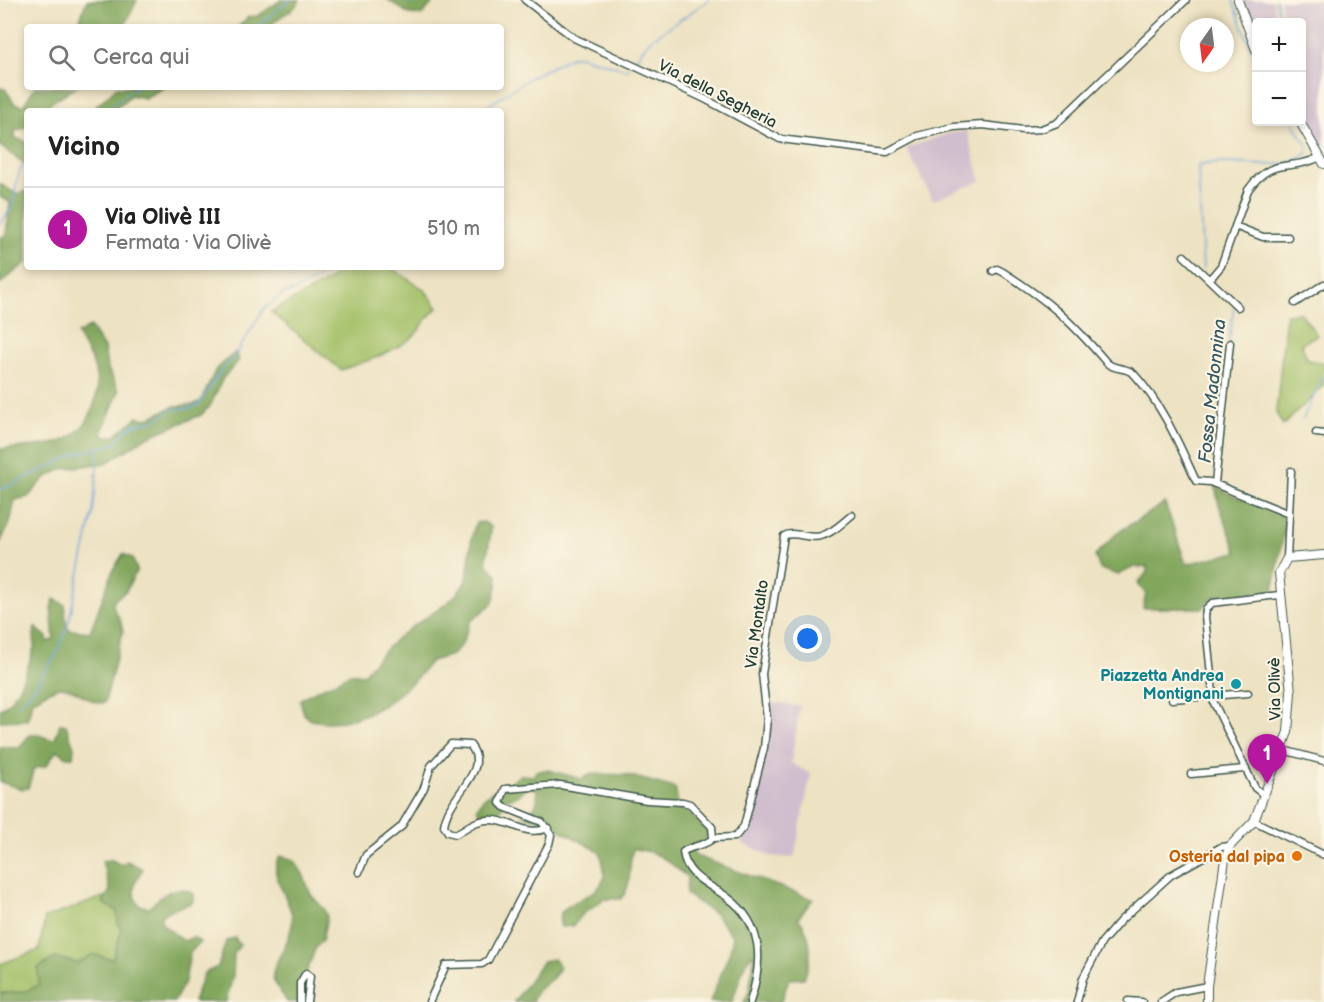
<!DOCTYPE html>
<html lang="it">
<head>
<meta charset="utf-8">
<style>
	body { margin:0; font-family:"Balsamiq Sans",sans-serif; background:#f2f2f2; color:#222 }
	.controls { position:absolute; right:18px; top:18px; display:grid; overflow:hidden; border-radius:6px; box-shadow:0 3px 9px #0003 }
	.controls button { width:54px; height:54px; display:grid; place-items:center; padding:0; border:0; border-bottom:2px solid #e0e0e0; background:#fff; color:#222; font:30px sans-serif }
	.compass { position:absolute; left:1180px; top:18px; width:54px; height:54px; border-radius:50%; background:#fff; box-shadow:0 3px 9px #0003; rotate:194deg }
	.you { position:absolute; left:808px; top:639px; width:21px; height:21px; margin:-15px; border:4px solid #fff; border-radius:50%; background:#1a73e8; box-shadow:0 0 0 9px #1a73e833 }
	.badge { display:grid; place-items:center; width:39px; height:39px; border-radius:50%; background:#b5179e; color:#fff; font-size:20px; font-weight:700 }
	.pin { position:absolute; translate:-50% -50px; filter:drop-shadow(0 2px 3px #0008) }
	.pin::after { content:''; position:absolute; top:32px; width:21px; height:18px; background:inherit; clip-path:polygon(0 0,100% 0,50% 100%) }
	.list { margin:0; padding:0; list-style:none }
	h2 { display:flex; justify-content:space-between; align-items:center; height:78px; margin:0; padding:0 24px; font-size:26px }
	h2 small { font-size:20px; font-weight:400; color:#767676 }
	.list li { display:grid; grid-template-columns:39px 1fr auto; gap:18px; align-items:center; box-sizing:border-box; height:84px; padding:0 24px; border-top:2px solid #e0e0e0 }
	.list b { display:block; font-size:22px; white-space:nowrap }
	.list p { margin:0; font-size:20px; white-space:nowrap; color:#767676 }
	.list em { font-size:20px; font-style:normal; color:#767676 }
	.icon { flex:none; width:33px; height:33px; fill:none; stroke:currentColor; stroke-width:2; stroke-linecap:round; stroke-linejoin:round }
	.map { position:relative; flex:none; width:1324px; height:1002px; overflow:hidden }
	.search { position:absolute; background:#fff; box-shadow:0 3px 9px #0003; left:24px; top:24px; width:480px; height:66px; display:flex; align-items:center; gap:15px; box-sizing:border-box; padding:0 21px; border-radius:6px; color:#767676; font-size:22px }
	.panel { position:absolute; background:#fff; box-shadow:0 3px 9px #0003; left:24px; top:108px; width:480px; height:162px; border-radius:6px }
	.map>svg:first-child { display:block }
	.industrial { fill:#d0bdcd }
	.green { fill:#a2bf66; stroke:#607e4d; stroke-width:1.5 }
	.forest { fill:#81a65b; stroke:#507248; stroke-width:1.5 }
	.lines { fill:none; stroke-linecap:round; stroke-linejoin:round }
	.stream { stroke:#6aa1d8; stroke-width:1.5 }
	.minor-casing { stroke:#3e5649; stroke-width:9 }
	.tertiary-casing { stroke:#3e5649; stroke-width:10 }
	.minor { stroke:#fff; stroke-width:6 }
	.tertiary { stroke:#fff; stroke-width:8 }
	.culture-dot { fill:#0f9aa8; stroke:#fcf5e5; stroke-width:2 }
	.food-dot { fill:#e8710a; stroke:#fcf5e5; stroke-width:2 }
	.labels { text-anchor:middle; stroke-width:4.5; stroke-linejoin:round; paint-order:stroke }
	.street-label { font-size:16px; fill:#1f3d34; stroke:#fcf5e5 }
	.culture-label { font-size:16px; font-weight:bold; fill:#0d838f; stroke:#fcf5e5; text-anchor:end }
	.food-label { font-size:16px; font-weight:bold; fill:#c56008; stroke:#fcf5e5; text-anchor:end }
	.water-label { font-size:18px; font-style:italic; fill:#365b65; stroke:#fcf5e5 }
</style>
</head>
<body>
<div class="map">
<svg width="1324" height="1002" viewBox="0 0 1324 1002">
	<rect width="100%" height="100%" fill="#fcf5e5"/>
	<filter id="ink" filterUnits="userSpaceOnUse"><feTurbulence type="fractalNoise" baseFrequency=".0167" numOctaves="2"/><feDisplacementMap in="SourceGraphic" scale="12" xChannelSelector="R" yChannelSelector="G"/><feConvolveMatrix kernelMatrix="1 2 1 2 8 2 1 2 1" color-interpolation-filters="sRGB"/></filter>
	<filter id="wash" filterUnits="userSpaceOnUse"><feTurbulence type="fractalNoise" baseFrequency=".008" numOctaves="4" result="noise"/><feDisplacementMap in="SourceGraphic" scale="24" xChannelSelector="R" yChannelSelector="G"/><feGaussianBlur stdDeviation="1.35" result="paint"/><feColorMatrix in="noise" values="0 0 0 0 0 0 0 0 0 0 0 0 0 0 0 0 0 1.4 0 .05"/><feComposite in="paint" operator="in"/></filter>
	<g filter="url(#wash)">
		<rect width="100%" height="100%" fill="#ede2c2"/>
		<path class="industrial" d="M1241,0H1273L1277,22H1256V43Z
			M1280,0H1324V154L1303,121L1307,119L1302,109L1305,100L1302,94V22H1284Z
			M967,131L981,181L933,200L906,148L950,133Z
			M766,702L800,706L791,763L811,774L794,858L770,856L742,843L763,767L768,736Z"/>
		<path class="green" d="M340,267H390L425,290L438,308C424,317 422,331 410,339C390,354 364,362 341,370L271,312L330,280Z
			M1301,313L1317,335L1301,344L1308,360L1324,363V386L1283,425L1276,413L1286,314Z
			M106,896L103,903L118,911V925L122,929L113,958L83,960L78,963L55,958L38,968L39,985C26,993 15,993 0,993V964L39,950L45,918Z"/>
		<path class="forest" d="M87,0H137L124,27H77Z
			M281,0H300C292,15 276,15 270,27H238L248,17L258,16Z
			M388,0H435L422,15L409,14Z
			M35,87H76L50,103L44,111H27V127L15,131V138L27,142V165L0,146V88L5,89L14,103L23,106Z
			M117,87H165L145,98L131,95L113,111H91Z
			M0,184L16,194L27,191V262L0,284V238L6,235L10,202L0,197Z
			M90,327L104,348L107,367L119,391L102,432L104,437L114,436L138,417L146,419L175,406L193,405L201,401L216,369L236,352L239,360L223,378L210,406L201,415L147,437L106,463L62,469L45,478L28,497L15,500L10,523L0,543V449C15,447 47,447 59,442C90,432 103,397 94,367C90,355 83,345 77,334Z
			M1215,486L1233,496L1287,515L1273,592L1213,597L1203,608H1143L1146,594L1138,584L1147,572V567H1134L1118,575L1100,569L1095,556L1117,533L1165,503L1186,564L1237,552L1219,505Z
			M484,522L491,527V531L486,564L497,574V586L493,603L470,622L462,644L452,655L431,661C404,696 359,731 311,720L304,714L300,700C312,690 345,680 349,673L363,675C375,660 389,644 405,632C425,616 452,606 465,582C471,571 468,541 476,523Z
			M123,554L132,558L137,570L126,591L113,601L114,610L120,619L123,631L105,702C94,707 78,688 62,687C52,687 41,696 32,701L28,720L0,721V709C17,700 28,668 33,651C36,643 33,635 35,627L47,637V642L54,639L51,608L54,599L65,605L66,625L70,630L90,632L113,570Z
			M60,724L66,725L74,747L73,757H67L57,750L46,766L34,768L28,788L22,789L0,782V747L18,748C23,744 25,739 29,736C39,731 46,741 55,739Z
			M548,770L581,779L592,774L627,775L675,788L679,808L693,817L709,833L703,843L690,846L696,856L813,899L798,918C813,936 813,956 804,978L789,979L781,1002H744L749,992L754,958L752,954L744,966L732,1002H710L730,951L733,937L715,914L686,894L687,877C669,862 657,850 633,849C627,867 634,883 621,899H604L584,913L573,926L561,927C550,899 601,902 604,876C605,869 602,859 600,852L546,822L523,815C536,808 539,804 537,789L527,787L516,797L507,799L501,810L489,816L481,814L477,809C488,786 504,791 520,775L534,776L536,771Z
			M280,856L294,860L303,874L311,895L325,910L327,917L322,941L316,947L307,971L313,1002H287C283,994 275,986 273,978C270,966 295,938 292,917C290,896 266,875 280,856Z
			M112,860L121,865L127,861L143,869C134,881 130,893 139,905L149,908C160,896 178,880 194,895L192,903L168,911L161,916L162,924L184,941L193,937L200,942L190,953L185,981L174,1002H0V993L23,992L39,985L38,968L55,958L78,963L93,954L110,959L113,958L122,929L118,925L117,911L103,903L110,890L102,861Z
			M235,938L240,945L234,953L233,976L226,1002H193L204,973L218,967L226,941Z
			M554,959L560,967C555,982 536,985 532,1002H514L543,961Z"/>
		<g class="lines">
			<path class="stream" d="M406,0L413,4L417,0
				M1233,0L1256,63
				M1276,0L1280,22
				M256,27L290,0
				M633,62L650,40L709,0
				M104,111L136,87
				M480,111L531,77L573,56H580L627,70L630,66
				M1302,116L1323,150
				M0,224L12,207L19,172L27,161
				M1203,270L1198,166C1232,156 1276,176 1307,154L1308,147L1293,122
				M1229,341L1234,307
				M1303,419L1324,373
				M0,490L76,454L115,444L126,430L136,424L154,421L172,409L192,408L199,404L225,365L233,359L263,310L281,295L295,291L314,280L328,267
				M18,705L33,689L56,655L68,625L93,513L99,448"/>
		</g>
	</g>
	<g filter="url(#ink)">
		<g class="lines">
			<defs>
				<path id="minor" d="M525,0L574,38L705,99L780,139L887,152L917,136L954,127L983,125L1023,130L1041,129L1057,123L1186,0
					M1235,226L1263,237H1288
					M1184,256L1238,307
					M993,271L997,269L1003,272C1050,302 1070,320 1106,362C1114,371 1126,366 1134,374C1163,406 1178,442 1196,481L1210,482L1289,514
					M1210,279L1221,266L1248,190C1273,155 1289,172 1318,158
					M1295,303L1324,284
					M1316,433L1324,434
					M1215,483L1230,343
					M1287,558L1291,471
					M1172,699L1248,693
					M1283,750L1324,761
					M1191,774L1244,769
					M1264,795L1255,788L1214,703L1205,617L1206,609L1212,603L1279,595
					M1254,821L1324,855
					M713,838L735,837L744,826L764,748L767,719L762,674L784,536C794,530 809,540 821,536C833,533 843,522 852,515
					M359,872L366,855L401,827L424,788L431,766L451,744L470,745C492,771 448,794 444,826L448,832L456,834C466,828 476,820 487,820C510,818 525,838 548,828
					M1128,1001L1142,1002
					M300,1002V983L306,973L310,976L307,1002
					M429,1002L446,965L482,964L488,960L549,844L551,835L542,822L504,807L500,803L505,789L560,785L647,800L683,802L690,804L712,827L713,838C705,847 691,845 683,852C686,877 709,884 727,897C764,924 763,962 750,1002
					M1077,1002L1083,978L1102,942L1121,920L1171,875L1221,847L1230,846
					M1161,1002L1176,992L1207,986"/>
				<path id="tertiary" d="M1238,0L1256,50
					M1300,122L1324,164
					M1207,1002V986L1225,859L1230,846L1254,821L1288,732L1291,692L1279,573L1287,558L1324,555"/>
			</defs>
			<use href="#minor" class="minor-casing"/>
			<use href="#tertiary" class="tertiary-casing"/>
			<use href="#minor" class="minor"/>
			<use href="#tertiary" class="tertiary"/>
		</g>
	</g>
	<circle class="culture-dot" cx="1236" cy="684" r="6"/>
	<circle class="food-dot" cx="1297" cy="856" r="6"/>
	<g class="labels">
		<g class="street-label">
			<text transform="translate(718 93) rotate(27)" y="6">Via della Segheria</text>
			<text transform="translate(756 624) rotate(-82)" y="6">Via Montalto</text>
			<text transform="translate(1274 689) rotate(-91)" y="6">Via Olivè</text>
		</g>
		<g class="culture-label">
			<text x="1224" y="681">Piazzetta Andrea<tspan x="1224" dy="18">Montignani</tspan></text>
		</g>
		<g class="food-label">
			<text x="1285" y="862">Osteria dal pipa</text>
		</g>
		<g class="water-label">
			<text transform="translate(1212 391) rotate(-84)" y="6">Fossa Madonnina</text>
		</g>
	</g>
</svg>
<div class="controls">
<button>+</button>
<button>−</button>
</div>
<svg class="compass" viewBox="-18 -18 36 36"><path d="M0-13l5 13h-10z" fill="#e53935"/><path d="M0 13l5-13h-10z" fill="#767676"/></svg>
<div class="you"></div>
<div class="pin badge" style="left:1267px;top:784px">1</div>
<div class="search"><svg class="icon" aria-label="search" viewBox="0 0 24 24"><circle cx="10" cy="10" r="6"/><path d="M15 15l6 6"/></svg>Cerca qui</div>
<section class="panel">
<h2>Vicino<small></small></h2>
<ul class="list">
<li><span class="badge">1</span><div><b>Via Olivè III</b><p>Fermata · Via Olivè</p></div><em>510 m</em></li>
</ul>
</section>
</div>
</body>
</html>
